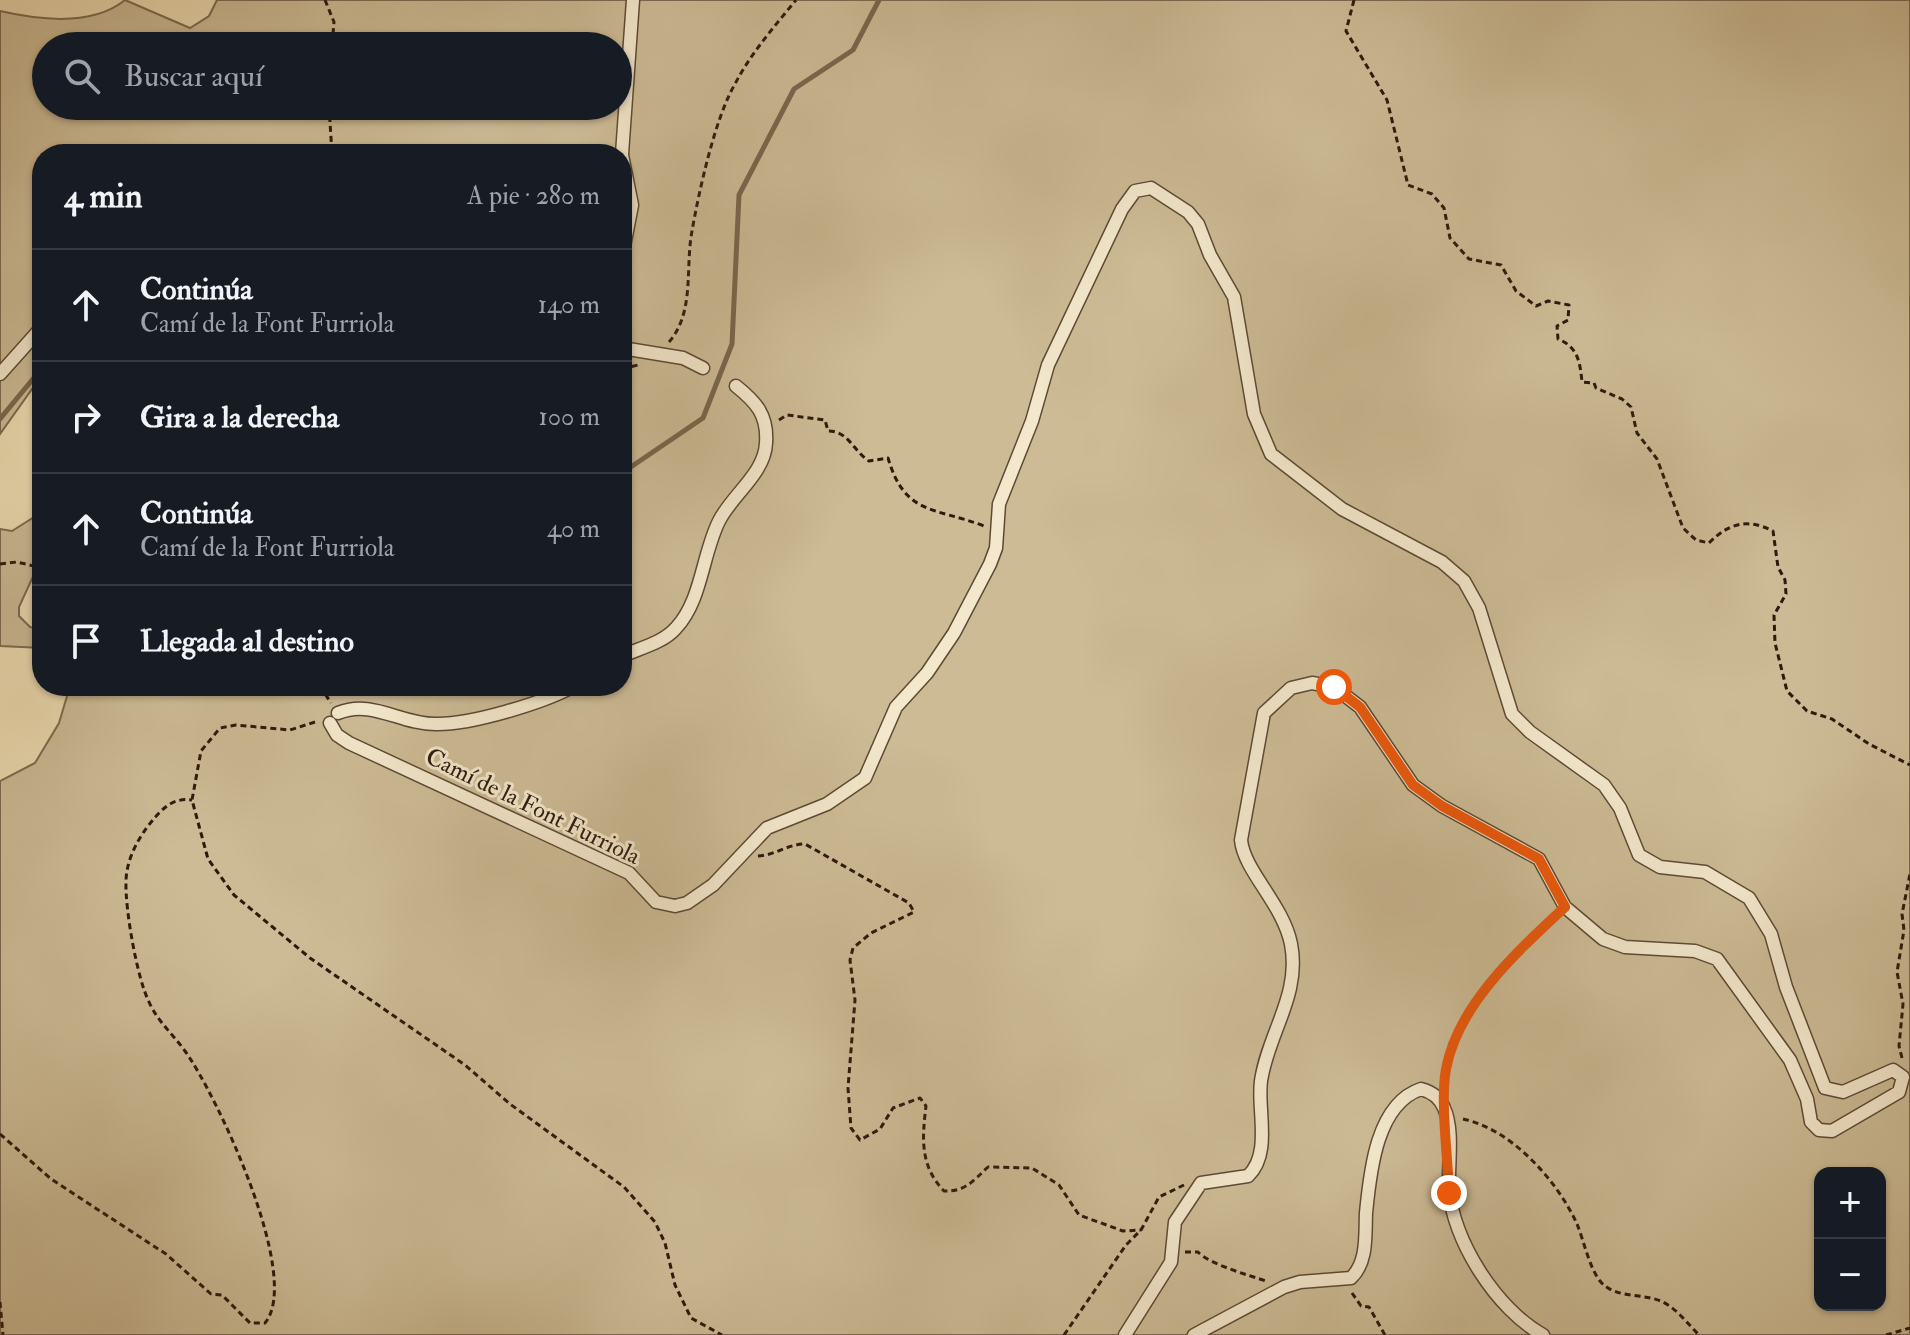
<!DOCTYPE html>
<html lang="es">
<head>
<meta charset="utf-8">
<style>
	body { margin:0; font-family:"IM FELL Double Pica",serif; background:#242831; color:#f1f3f6 }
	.controls { position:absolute; right:24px; bottom:24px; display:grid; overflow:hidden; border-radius:16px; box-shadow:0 2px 6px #0004 }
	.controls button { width:72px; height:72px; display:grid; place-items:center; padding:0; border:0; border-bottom:2px solid #363941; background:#171b24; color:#f1f3f6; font:40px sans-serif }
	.stop { position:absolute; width:24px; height:24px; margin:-18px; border:6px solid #ea580c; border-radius:50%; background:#fff }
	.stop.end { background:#ea580c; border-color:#fff; box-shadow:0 2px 8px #0008 }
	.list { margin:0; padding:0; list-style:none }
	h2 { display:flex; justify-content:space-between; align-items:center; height:104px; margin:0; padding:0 32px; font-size:34px }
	h2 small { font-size:26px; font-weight:400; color:#9ea1a6 }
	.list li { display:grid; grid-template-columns:52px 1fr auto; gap:24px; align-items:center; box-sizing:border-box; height:112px; padding:0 32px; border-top:2px solid #363941 }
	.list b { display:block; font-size:30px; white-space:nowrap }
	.list p { margin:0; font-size:26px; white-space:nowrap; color:#9ea1a6 }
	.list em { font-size:26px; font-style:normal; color:#9ea1a6 }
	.icon { flex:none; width:44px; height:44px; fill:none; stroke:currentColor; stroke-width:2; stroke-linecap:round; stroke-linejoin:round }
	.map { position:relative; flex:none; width:1910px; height:1335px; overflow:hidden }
	.search { position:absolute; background:#171b24; box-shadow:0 2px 6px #0004; left:32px; top:32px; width:600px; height:88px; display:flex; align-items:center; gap:20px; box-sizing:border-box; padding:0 28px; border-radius:44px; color:#9ea1a6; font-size:30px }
	.panel { position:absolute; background:#171b24; box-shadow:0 2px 6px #0004; left:32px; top:144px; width:600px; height:552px; border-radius:32px }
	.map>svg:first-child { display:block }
	.green { fill:#ccbb95; stroke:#7c6a50; stroke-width:2; fill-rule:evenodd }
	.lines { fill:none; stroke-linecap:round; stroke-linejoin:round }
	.stream { stroke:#79664d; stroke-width:5 }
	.minor-casing { stroke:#5d4a35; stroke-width:15 }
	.path { stroke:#2d190c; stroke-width:3; stroke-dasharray:6 4; stroke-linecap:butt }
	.minor { stroke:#f3e8cc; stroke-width:12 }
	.route { stroke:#ea580c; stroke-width:10 }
	.labels { text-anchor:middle; stroke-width:6; stroke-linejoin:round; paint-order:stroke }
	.street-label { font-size:24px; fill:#2d190c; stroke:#f3e8cc }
</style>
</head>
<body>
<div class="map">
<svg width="1910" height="1335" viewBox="0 0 1910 1335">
	<rect width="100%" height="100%" fill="#eddcb1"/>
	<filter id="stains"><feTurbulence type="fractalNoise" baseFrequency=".0025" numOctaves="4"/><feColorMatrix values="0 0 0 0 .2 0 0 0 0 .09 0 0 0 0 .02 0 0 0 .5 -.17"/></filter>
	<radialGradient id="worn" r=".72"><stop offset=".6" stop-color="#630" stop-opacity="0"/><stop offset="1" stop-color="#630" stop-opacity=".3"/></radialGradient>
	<path class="green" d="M125,0L190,28L209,16L217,0H1910V1335H0V781L35,763L59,723L70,686H622V154H42V375L0,434V11C39,20 92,27 125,0ZM46,46H618V106H46ZM1820,1173H1880V1305H1820Z
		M42,512V557L19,607V616L30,627L42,629V648L0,646V529L12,531Z"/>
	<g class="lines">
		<path class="stream" d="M0,419L42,368
			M622,473L703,418L732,344L739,195L794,89L853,50L879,0"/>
		<defs>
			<path id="minor" d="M622,154L633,0
				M622,155L632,205L622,257
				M622,348L683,358L703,368
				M0,374L42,327
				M622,656C640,648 663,643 676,628C702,600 702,555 719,521C732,495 765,473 766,443C768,415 756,402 736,386
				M338,713C372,699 400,724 435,724C470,725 543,703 574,686
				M330,723L337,735L349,743L629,873L656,902L675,906L687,903L713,885L767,828L827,804L865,778L896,707L927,673L954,633L990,564L996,548L999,504L1032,421L1048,365L1122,209L1135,191L1151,188L1188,212L1198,224L1210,255L1234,297L1254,414L1271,454L1342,509L1442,562L1464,581L1479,608L1512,714L1530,732L1604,785L1620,808L1639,855L1660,867L1705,872L1749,898L1771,934L1786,987L1825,1088L1843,1092L1893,1070L1903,1077L1899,1092L1832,1131L1819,1130L1811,1122L1807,1099L1790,1060L1717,959L1695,951L1625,947L1603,939L1565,907L1539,859L1442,806L1413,785L1360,707L1334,687L1312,683L1291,688L1264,713L1241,840C1244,871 1283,904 1291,944C1301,995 1268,1033 1261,1081C1257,1109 1272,1154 1248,1176L1201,1183L1175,1222L1171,1262L1125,1335
				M1194,1335L1284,1287L1300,1282L1351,1278C1368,1262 1365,1235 1366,1213C1370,1173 1376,1104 1421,1089C1432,1092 1440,1098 1444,1108C1454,1130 1448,1164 1449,1188C1452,1240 1497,1310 1543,1335"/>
		</defs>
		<use href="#minor" class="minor-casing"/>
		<path class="path" d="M325,0L334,22L332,46
			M1354,0L1346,31L1387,100L1408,185L1432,194L1444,208L1450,238L1469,259L1501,265L1516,291L1536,306L1548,301L1569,305L1568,320L1557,326L1558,339C1578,347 1580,362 1582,382L1594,383L1596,388L1622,399L1631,407L1637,433L1657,459L1683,528L1696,540L1709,543C1729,523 1747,518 1773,531L1778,567L1785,580L1786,594L1774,615L1775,643L1787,691L1807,711L1832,719L1869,744L1910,765
			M329,106L332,154
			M669,342C695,312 685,268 692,231C699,191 715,118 735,84C751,53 774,27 796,0
			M622,369L638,365
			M779,420L787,415L825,420L828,431C849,431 853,451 869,461L888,458C905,516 935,507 984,526
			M0,564L17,562L42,568
			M320,686L331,703
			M315,722L290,730L236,725L220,728L201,751L192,800L208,859L234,895L310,958L465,1065L510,1104L624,1187L655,1222L665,1243L675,1285L691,1318L722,1335
			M758,856C776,855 788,844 805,844L909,903L914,912L871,933L853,948L850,960L855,1000L848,1088L851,1128L860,1140L880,1129L893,1108L920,1098L926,1106C922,1139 920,1166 944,1191C965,1192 973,1181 988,1167L1032,1168L1059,1185L1079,1215L1123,1231L1141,1230
			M1902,1058L1899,1046L1903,1004L1897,972L1904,930L1902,914L1910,874
			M1445,1087C1449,1017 1506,961 1555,916
			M1463,1119C1511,1129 1557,1180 1577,1224C1584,1241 1589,1267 1600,1281C1616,1301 1648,1291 1668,1305C1680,1313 1689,1325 1699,1335
			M0,1134L51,1179L166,1254L211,1294L222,1295L250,1323H265C303,1277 216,1094 185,1051C172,1033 158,1022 149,1002C137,978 125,909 126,882C126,862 136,842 148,826C160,811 171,797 192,800
			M1185,1252H1198C1209,1264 1248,1275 1266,1281
			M1352,1293L1361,1306L1369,1307L1385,1335
			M0,1302L3,1335
			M1064,1335L1126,1245L1141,1230L1159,1197L1184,1185
			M1886,1335L1910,1328"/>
		<use href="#minor" class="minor"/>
	</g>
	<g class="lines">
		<path class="route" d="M1334,687L1360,707L1413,785L1442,806L1539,859L1565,907C1519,950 1458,1004 1446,1069C1440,1101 1448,1158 1449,1193"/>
	</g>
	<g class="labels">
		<g class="street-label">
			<text transform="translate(533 806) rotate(26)" y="8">Camí de la Font Furriola</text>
		</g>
	</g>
	<rect width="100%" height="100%" filter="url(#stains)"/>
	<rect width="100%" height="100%" fill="url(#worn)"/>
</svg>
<div class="controls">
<button>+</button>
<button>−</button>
</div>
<div class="stop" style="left:1334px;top:687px"></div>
<div class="stop end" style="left:1449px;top:1193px"></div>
<div class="search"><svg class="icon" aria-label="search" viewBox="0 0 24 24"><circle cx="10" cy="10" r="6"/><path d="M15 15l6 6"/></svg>Buscar aquí</div>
<section class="panel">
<h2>4 min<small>A pie · 280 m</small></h2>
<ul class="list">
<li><svg class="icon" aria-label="ahead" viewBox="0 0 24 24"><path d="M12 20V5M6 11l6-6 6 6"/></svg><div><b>Continúa</b><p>Camí de la Font Furriola</p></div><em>140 m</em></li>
<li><svg class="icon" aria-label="right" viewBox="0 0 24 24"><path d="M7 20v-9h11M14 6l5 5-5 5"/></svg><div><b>Gira a la derecha</b></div><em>100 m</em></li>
<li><svg class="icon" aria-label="ahead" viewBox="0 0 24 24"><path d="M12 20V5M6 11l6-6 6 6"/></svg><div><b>Continúa</b><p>Camí de la Font Furriola</p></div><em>40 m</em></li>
<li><svg class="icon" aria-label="arrive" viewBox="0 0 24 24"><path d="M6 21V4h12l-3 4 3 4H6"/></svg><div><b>Llegada al destino</b></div></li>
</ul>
</section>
</div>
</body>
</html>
